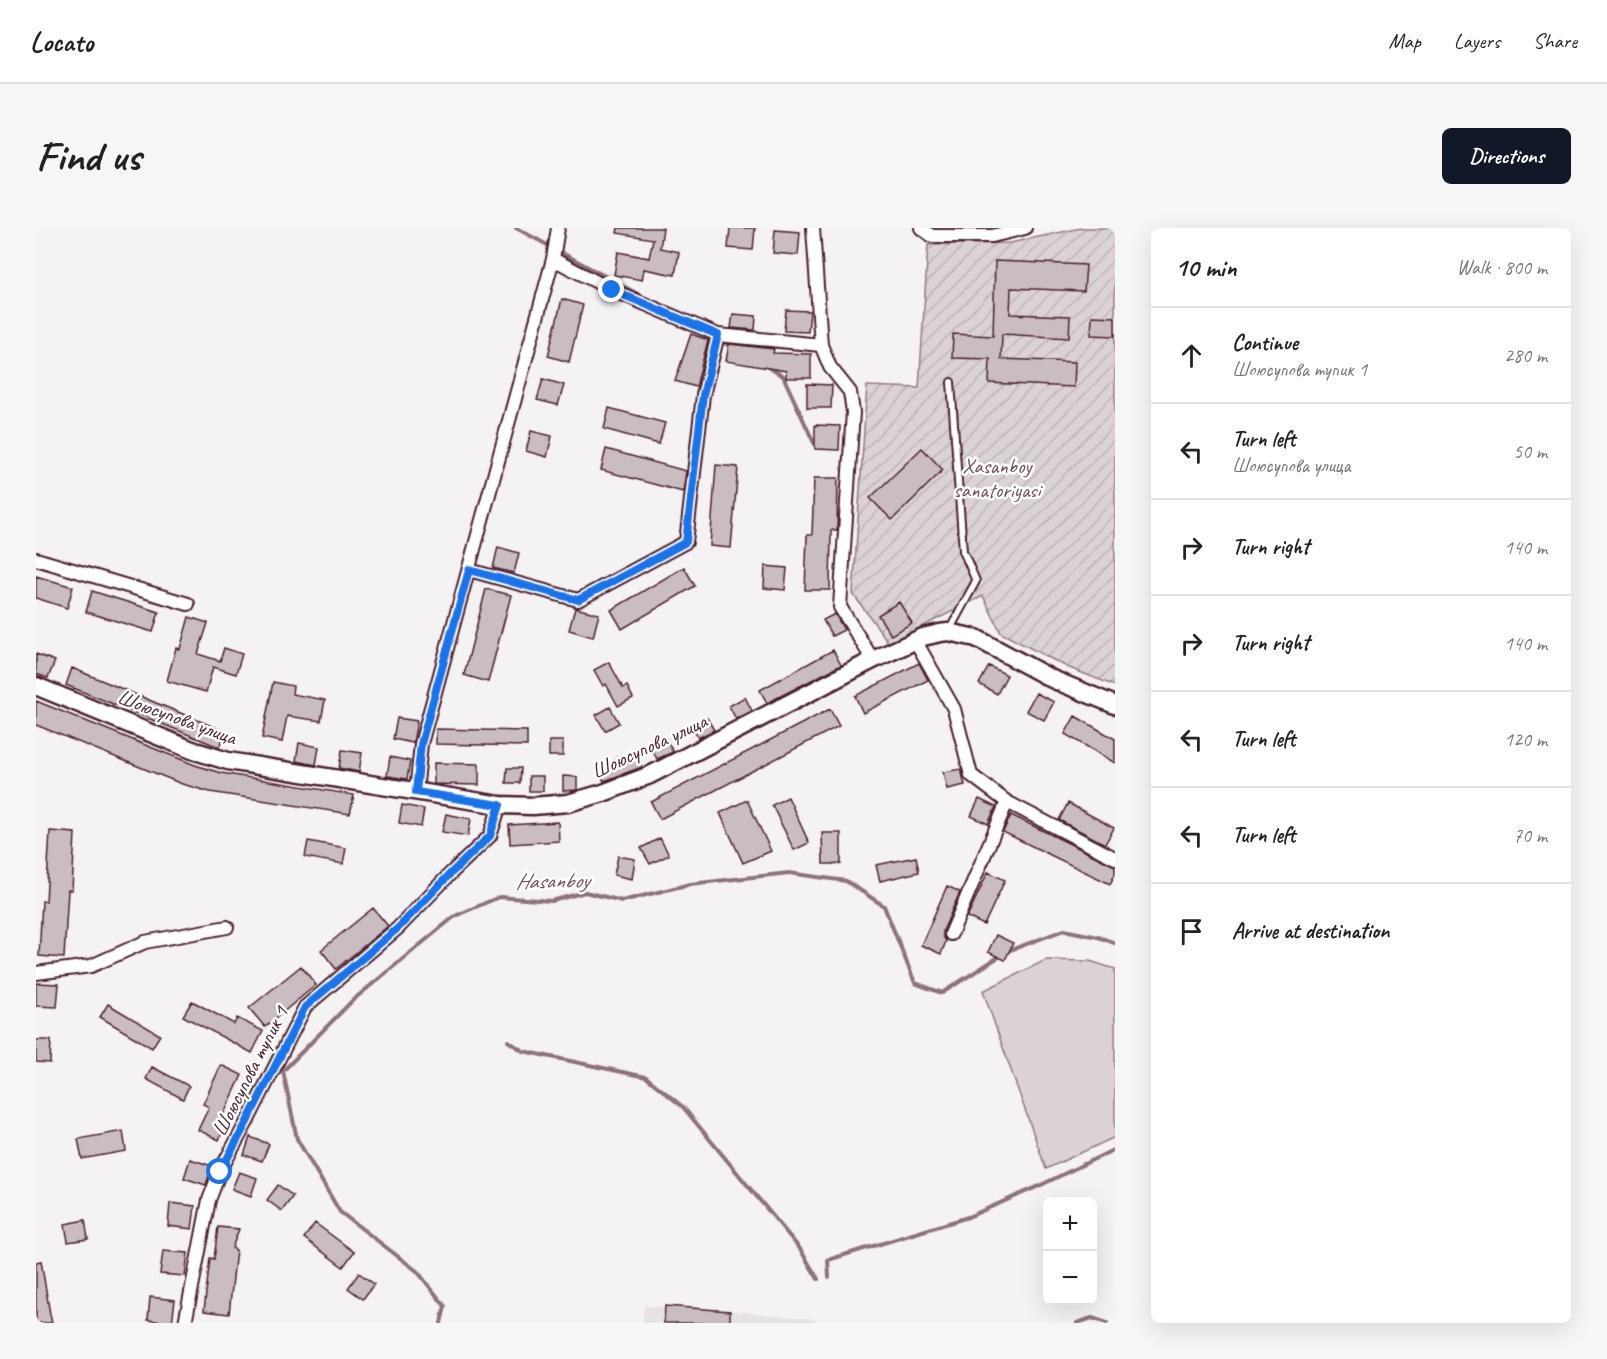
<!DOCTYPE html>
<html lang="en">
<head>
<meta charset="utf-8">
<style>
	body { margin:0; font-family:Caveat,sans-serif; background:#f6f6f6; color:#222 }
	.controls { position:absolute; right:18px; bottom:18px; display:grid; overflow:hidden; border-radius:9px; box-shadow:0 6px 24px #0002 }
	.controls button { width:54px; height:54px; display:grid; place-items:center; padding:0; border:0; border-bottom:2px solid #e0e0e0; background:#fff; color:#222; font:30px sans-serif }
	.stop { position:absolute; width:18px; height:18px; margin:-14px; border:4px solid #1a73e8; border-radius:50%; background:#fff }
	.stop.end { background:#1a73e8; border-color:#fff; box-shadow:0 2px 6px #0008 }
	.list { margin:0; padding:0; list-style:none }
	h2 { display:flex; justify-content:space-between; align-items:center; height:78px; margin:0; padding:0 24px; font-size:26px }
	h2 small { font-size:20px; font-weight:400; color:#767676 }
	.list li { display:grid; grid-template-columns:39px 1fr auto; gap:18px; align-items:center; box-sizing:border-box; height:96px; padding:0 24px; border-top:2px solid #e0e0e0 }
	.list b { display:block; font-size:22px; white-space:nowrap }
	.list p { margin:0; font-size:20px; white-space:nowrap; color:#767676 }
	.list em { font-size:20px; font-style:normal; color:#767676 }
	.icon { flex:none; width:33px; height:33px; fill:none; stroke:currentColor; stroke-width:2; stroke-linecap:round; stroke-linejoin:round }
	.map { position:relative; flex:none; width:1079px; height:1095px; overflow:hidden; border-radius:9px }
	header { display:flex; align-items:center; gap:36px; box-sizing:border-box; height:84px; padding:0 30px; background:#fff; border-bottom:2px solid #e0e0e0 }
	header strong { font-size:28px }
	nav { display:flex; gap:33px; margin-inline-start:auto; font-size:21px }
	.intro { display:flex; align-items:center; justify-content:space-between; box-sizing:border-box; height:144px; padding:0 36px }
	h1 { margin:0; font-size:42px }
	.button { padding:15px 27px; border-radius:9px; background:#111827; color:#fff; font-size:21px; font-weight:700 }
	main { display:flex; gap:36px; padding:0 36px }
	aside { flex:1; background:#fff; border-radius:9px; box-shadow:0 6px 24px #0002 }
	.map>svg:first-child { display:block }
	.built { fill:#e7e2e3 }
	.grass { fill:#dbd2d5; stroke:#927880; stroke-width:1.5 }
	.garden { fill:url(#garden-furrows); stroke:#927880; stroke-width:1.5 }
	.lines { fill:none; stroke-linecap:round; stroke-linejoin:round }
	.stream { stroke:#8d727a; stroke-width:4 }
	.building { fill:#cabdc1; stroke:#4a1f2b; stroke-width:1.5 }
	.lane-casing { stroke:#4a1f2b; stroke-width:10 }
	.street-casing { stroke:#4a1f2b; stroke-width:16 }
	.secondary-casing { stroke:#4a1f2b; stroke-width:21 }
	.lane { stroke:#fff; stroke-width:6 }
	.street { stroke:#fff; stroke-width:12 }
	.secondary { stroke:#fff; stroke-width:16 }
	.route { stroke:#1a73e8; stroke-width:8 }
	.labels { text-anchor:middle; stroke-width:5; stroke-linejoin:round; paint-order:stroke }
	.park-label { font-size:21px; fill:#6e4c56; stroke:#fff }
	.street-label { font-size:21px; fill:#4a1f2b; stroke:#fff }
	.water-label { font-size:22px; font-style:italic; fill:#714f59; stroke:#fff }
</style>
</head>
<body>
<header>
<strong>Locato</strong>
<nav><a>Map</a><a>Layers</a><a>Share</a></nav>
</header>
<div class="intro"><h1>Find us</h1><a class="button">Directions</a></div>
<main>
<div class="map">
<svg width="1079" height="1095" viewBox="0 0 1079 1095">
	<defs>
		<pattern id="garden-furrows" width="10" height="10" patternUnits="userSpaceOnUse" patternTransform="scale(1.5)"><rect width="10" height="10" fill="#dbd2d5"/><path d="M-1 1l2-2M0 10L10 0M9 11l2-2" fill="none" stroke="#bdb4b7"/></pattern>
	</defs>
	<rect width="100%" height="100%" fill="#f4f2f2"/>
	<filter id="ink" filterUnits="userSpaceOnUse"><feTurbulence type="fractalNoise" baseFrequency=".0167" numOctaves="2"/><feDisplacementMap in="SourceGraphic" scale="12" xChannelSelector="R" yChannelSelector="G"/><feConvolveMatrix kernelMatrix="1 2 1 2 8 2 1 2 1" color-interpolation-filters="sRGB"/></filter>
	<g filter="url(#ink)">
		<path class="built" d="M608,1078L694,1083L779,1091L780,1095H607Z"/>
		<path class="grass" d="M1010,732L1054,733L1079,741V909L1010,941L947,763Z"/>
		<path class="garden" d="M1045,0H1079V458L1031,439L965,405L947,368L853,415L817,366L831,158L883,160L892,17L974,15Z"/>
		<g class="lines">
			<path class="stream" d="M480,0L611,71
				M683,112L697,120
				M730,138L747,148L778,215
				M472,813L487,823L610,849L647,879L764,1021L782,1051
				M793,1049L792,1032L932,989L1001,959L1079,921
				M405,1095L409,1078L381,1043L304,984L261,911L247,843L317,772L419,688L463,669L516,673L549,664L586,673L654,656L753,645L810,653L848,678L879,755L906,765L972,723L1028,702L1062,709L1079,715
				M1041,1095L1056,1090L1071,1095"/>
		</g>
		<path class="building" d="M582,0H627L624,20L643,24L639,47L608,41L606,52L578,47L582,24L613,30L617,11L581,5Z
			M694,0H719L717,22L692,20Z
			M739,2L764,4L762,27L737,25Z
			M959,33L1050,37L1048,63L975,60L974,86L1034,88L1033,110L966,106L965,131L1039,134L1038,159L953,155L954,131L916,130L917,106L957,108Z
			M526,71L547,77L533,134L512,128Z
			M750,82L774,83L772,104L748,103Z
			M697,86L720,88L719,102L695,100Z
			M1056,88L1079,89V108L1055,107Z
			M655,106L672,112L660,159L639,153Z
			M693,116L738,121L737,125L775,126V150H750V143L690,133Z
			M507,151L528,157L522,177L501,172Z
			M771,156L796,157L795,180H771Z
			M573,180L629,195L623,216L568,201Z
			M779,197L804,198L803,222L779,221Z
			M495,203L516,208L511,229L490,223Z
			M886,220L907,242L856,292L834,270Z
			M570,221L650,243L647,264L565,242Z
			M680,237L702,239L695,320L674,318Z
			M778,250H802L801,302H795L794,362H769L771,307H776Z
			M462,319L483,325L478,345L457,340Z
			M729,338L751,340L749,362L728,360Z
			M648,339L659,358L586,401L575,382Z
			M0,348L37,359L31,380L0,370Z
			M450,361L475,367L452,454L428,447Z
			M56,363L123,384L117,404L50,384Z
			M863,374L876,395L855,407L842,387Z
			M539,380L563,386L557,409L533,402Z
			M799,386L808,402L796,408L787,392Z
			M153,389L172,395L162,426L184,433L188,420L206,426L200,446L177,439L170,464L131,453L140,420L144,421Z
			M797,422L805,437L731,475L724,462Z
			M0,426L19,433L12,450L0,446Z
			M573,434L587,460L591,458L597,470L582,478L570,456L567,458L558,442Z
			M883,435L892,452L827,485L819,468Z
			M953,438L971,447L961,466L943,456Z
			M36,440L190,504L183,519L30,457Z
			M237,454L257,458L256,466L289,472L285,493L251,488L246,514L226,510Z
			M1000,465L1018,474L1008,492L990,483Z
			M709,469L716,483L700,491L693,478Z
			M0,473L159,537L185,545L318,567L314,586L174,564L146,556L0,497Z
			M574,479L583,495L569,503L560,487Z
			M794,481L803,498L624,591L615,574Z
			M1039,488L1079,511V535L1029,506Z
			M361,490L381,493L377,515L357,511Z
			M671,490L678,502L662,510L656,498Z
			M400,501L491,503V518L400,516Z
			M630,511L637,524L621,531L615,519Z
			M513,513H527V528H513Z
			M263,515L283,519L280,537L260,533Z
			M306,522L326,525L323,544L303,540Z
			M598,523L606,539L568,553L561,541Z
			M354,529L374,533L371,551L351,548Z
			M398,535L443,536V557L398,556Z
			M471,540H485L484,555H470Z
			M925,541L929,557L911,561L907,544Z
			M493,548H507V563H493Z
			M527,548L541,549V562L527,563Z
			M752,569L773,615L758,622L736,577Z
			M943,571L960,579L952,596L935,588Z
			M711,572L735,623L707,635L684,585Z
			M1032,575L1078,600L1069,616L1023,592Z
			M366,577L388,581L385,599L363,595Z
			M410,586L435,591L432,608L406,604Z
			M975,587L1079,638V646L1074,656L967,604Z
			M522,594L523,613L474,616L473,597Z
			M14,603L39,605L36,662H32L28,730L3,728L6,673H10Z
			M786,605H805V636H787Z
			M624,610L633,627L614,636L605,620Z
			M272,613L310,620L307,636L269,629Z
			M582,628L599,631L596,651L578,647Z
			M880,629L883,644L844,653L840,637Z
			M952,644L969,652L948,697L931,689Z
			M911,658L924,664L907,703V708L910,713L905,726L885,717Z
			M337,680L352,698L300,741L285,722Z
			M960,707L977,715L969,732L952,724Z
			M265,738L280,757L229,799L213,780Z
			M0,755L23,756L21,779L0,778Z
			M156,773L198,796L201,790L227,803L216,825L147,788Z
			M72,776L124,807L116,820L64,789Z
			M0,812H15L14,835L0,834Z
			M185,837L206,847L185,892L191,894L183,912L162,902L173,879L167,876Z
			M116,839L153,858L147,871L110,851Z
			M87,903L90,923L46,931L42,911Z
			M214,909L233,916L226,933L208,927Z
			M154,931L176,938L170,957L148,950Z
			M203,944L221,950L215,968L196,961Z
			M242,957L257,968L246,983L231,972Z
			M134,975L159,978L156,1001L132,998Z
			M49,992L52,1011L32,1014L29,996Z
			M279,995L318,1024L307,1039L268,1010Z
			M182,999L203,1001L196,1020L200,1022L193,1086L168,1083L174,1030L178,1031Z
			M127,1023L152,1025L149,1048L124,1046Z
			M5,1033L14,1086L16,1095H0V1034Z
			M323,1045L338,1056L327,1071L312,1060Z
			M114,1069L139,1072L136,1095L112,1092Z
			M629,1078L694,1083V1095H628Z"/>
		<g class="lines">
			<defs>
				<path id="lane" d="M914,401L940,353L927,323L915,154"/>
				<path id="street" d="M777,0L785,117L794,139L814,164L817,184L804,379L837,432
					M885,0L896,8H956L989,0
					M517,31L576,62L682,107L785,117
					M0,331L152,376
					M433,342L542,372L650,314L667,167L682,107
					M879,412L918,481L935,547L971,574L1079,630
					M380,564L385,516L517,31L522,0
					M915,706L971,574
					M0,745L55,738L109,714L191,699
					M149,1095L173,972L184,943L212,892L269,779L362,700L415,645L454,608L464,577"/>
				<path id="secondary" d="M0,458L156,522L192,533L464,577L497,578L532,575L567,565L614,547L837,432L887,409L904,405L912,404L940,410L1016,451L1079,477"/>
			</defs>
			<use href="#lane" class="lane-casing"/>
			<use href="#street" class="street-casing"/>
			<use href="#secondary" class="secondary-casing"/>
			<use href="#lane" class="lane"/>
			<use href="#street" class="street"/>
			<use href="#secondary" class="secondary"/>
		</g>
	</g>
	<g class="lines" filter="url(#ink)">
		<path class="route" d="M184,944L212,892L269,779L362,700L415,645L454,608L464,577L380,564L385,516L433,342L542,372L650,314L667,167L682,107L576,62"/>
	</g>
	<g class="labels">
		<g class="park-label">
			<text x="961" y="245">Xasanboy<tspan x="961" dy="24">sanatoriyasi</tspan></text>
		</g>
		<g class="street-label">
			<text transform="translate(141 489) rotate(20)" y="7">Шоюсупова улица</text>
			<text transform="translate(613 518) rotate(-25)" y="7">Шоюсупова улица</text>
			<text transform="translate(214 843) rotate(-63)" y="7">Шоюсупова тупик 1</text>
		</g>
		<g class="water-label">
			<text transform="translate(516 652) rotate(-1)" y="8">Hasanboy</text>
		</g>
	</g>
</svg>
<div class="controls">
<button>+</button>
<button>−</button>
</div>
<div class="stop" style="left:184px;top:944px"></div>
<div class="stop end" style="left:576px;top:62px"></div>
</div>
<aside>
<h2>10 min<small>Walk · 800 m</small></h2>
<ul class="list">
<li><svg class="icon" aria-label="ahead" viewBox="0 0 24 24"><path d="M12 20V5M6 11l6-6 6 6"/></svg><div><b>Continue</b><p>Шоюсупова тупик 1</p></div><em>280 m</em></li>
<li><svg class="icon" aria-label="left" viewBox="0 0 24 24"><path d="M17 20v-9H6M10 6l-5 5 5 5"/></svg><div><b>Turn left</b><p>Шоюсупова улица</p></div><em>50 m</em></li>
<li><svg class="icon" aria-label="right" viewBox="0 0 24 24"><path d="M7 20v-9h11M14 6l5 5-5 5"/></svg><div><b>Turn right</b></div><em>140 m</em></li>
<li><svg class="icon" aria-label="right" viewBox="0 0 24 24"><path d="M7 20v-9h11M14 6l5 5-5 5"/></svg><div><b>Turn right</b></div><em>140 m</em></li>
<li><svg class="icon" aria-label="left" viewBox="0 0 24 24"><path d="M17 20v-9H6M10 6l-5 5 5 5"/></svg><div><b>Turn left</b></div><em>120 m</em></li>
<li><svg class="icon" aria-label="left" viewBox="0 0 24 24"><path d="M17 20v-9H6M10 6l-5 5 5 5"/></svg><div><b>Turn left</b></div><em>70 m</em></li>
<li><svg class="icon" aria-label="arrive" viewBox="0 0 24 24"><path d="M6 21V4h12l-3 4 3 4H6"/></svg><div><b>Arrive at destination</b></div></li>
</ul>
</aside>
</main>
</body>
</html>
